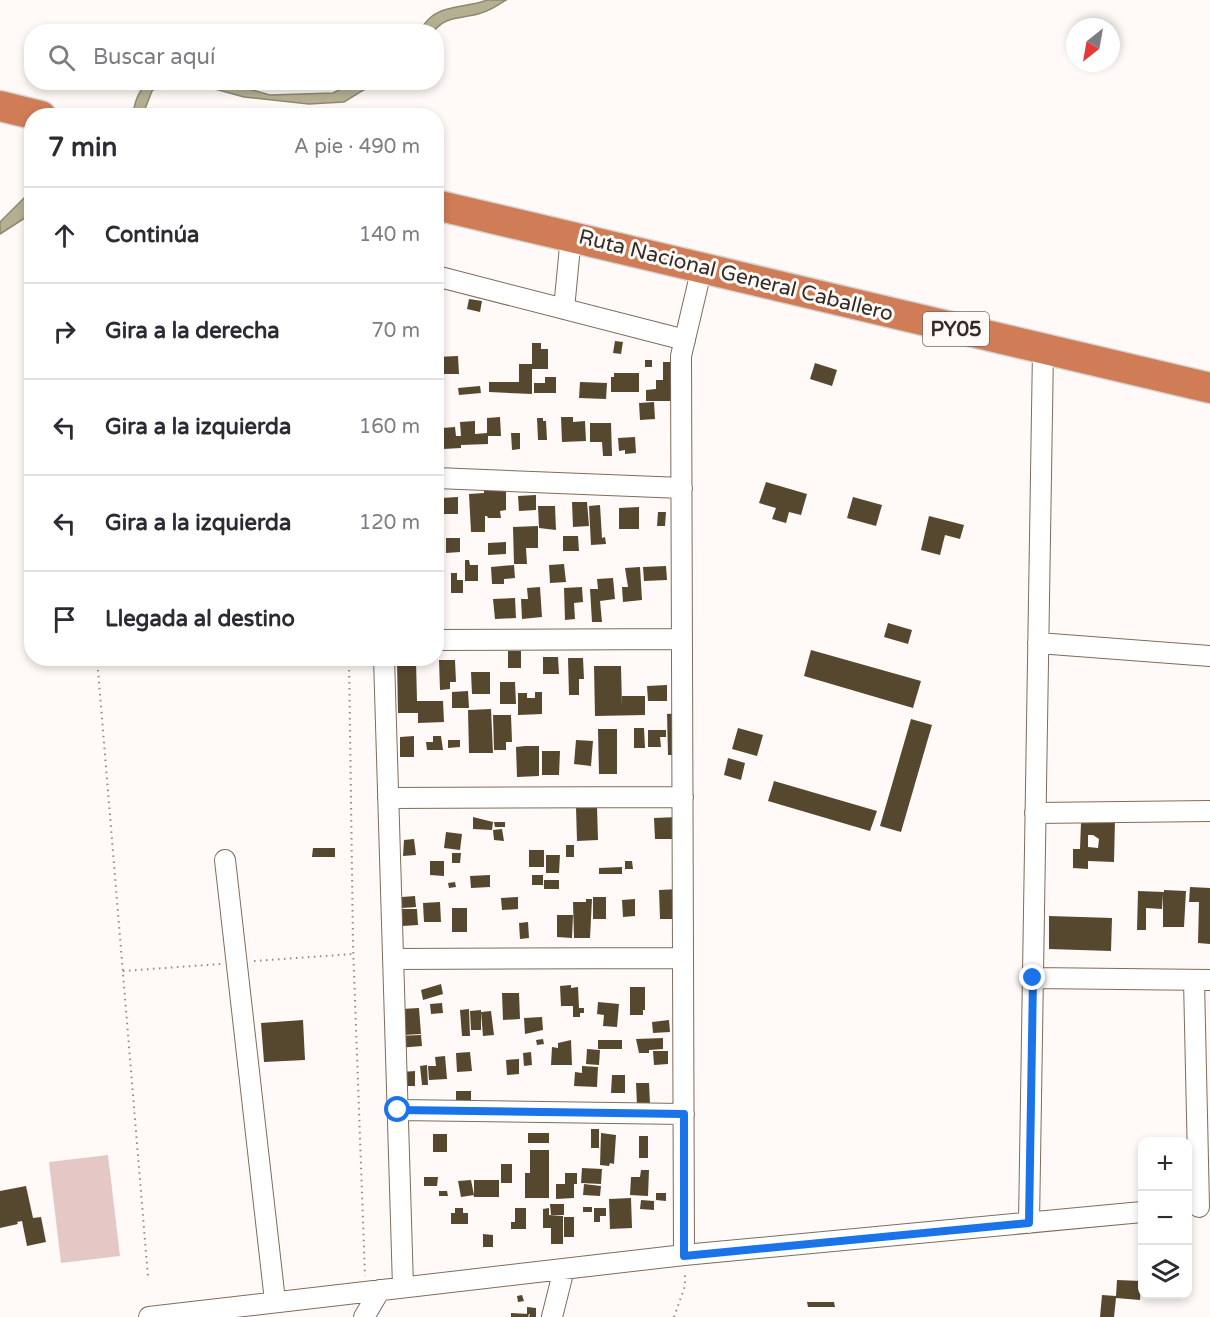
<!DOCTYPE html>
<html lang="es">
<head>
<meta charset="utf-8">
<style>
	body { margin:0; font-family:"Varela Round",sans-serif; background:#f7f7f7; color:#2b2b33 }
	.controls { position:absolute; right:18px; bottom:18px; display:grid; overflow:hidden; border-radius:12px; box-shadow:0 3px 9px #0003 }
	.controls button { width:54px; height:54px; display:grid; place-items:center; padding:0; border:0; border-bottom:2px solid #e1e1e2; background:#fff; color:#2b2b33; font:30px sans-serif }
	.compass { position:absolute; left:1066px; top:18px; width:54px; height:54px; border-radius:50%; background:#fff; box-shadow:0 3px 9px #0003; rotate:211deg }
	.stop { position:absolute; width:18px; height:18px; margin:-14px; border:4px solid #1a73e8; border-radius:50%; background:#fff }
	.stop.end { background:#1a73e8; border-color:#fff; box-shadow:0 2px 6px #0008 }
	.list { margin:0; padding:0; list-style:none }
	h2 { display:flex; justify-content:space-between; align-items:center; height:78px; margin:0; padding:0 24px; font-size:26px }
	h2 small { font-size:20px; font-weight:400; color:#7c7c81 }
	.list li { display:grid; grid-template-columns:39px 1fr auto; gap:18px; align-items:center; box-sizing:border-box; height:96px; padding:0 24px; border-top:2px solid #e1e1e2 }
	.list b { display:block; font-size:22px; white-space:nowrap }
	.list em { font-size:20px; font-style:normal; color:#7c7c81 }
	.icon { flex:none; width:33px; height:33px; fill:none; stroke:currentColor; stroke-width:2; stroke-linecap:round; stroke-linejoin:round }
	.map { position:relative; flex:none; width:1210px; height:1317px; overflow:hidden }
	.search { position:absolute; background:#fff; box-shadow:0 3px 9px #0003; left:24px; top:24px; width:420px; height:66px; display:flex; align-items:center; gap:15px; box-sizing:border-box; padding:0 21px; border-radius:24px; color:#7c7c81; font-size:22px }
	.panel { position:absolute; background:#fff; box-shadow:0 3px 9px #0003; left:24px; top:108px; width:420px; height:558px; border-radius:24px }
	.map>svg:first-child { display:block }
	.green { fill:#e5c8c5 }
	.water { fill:#b6b092; stroke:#8f8871; stroke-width:1.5 }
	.building { fill:#56472f; fill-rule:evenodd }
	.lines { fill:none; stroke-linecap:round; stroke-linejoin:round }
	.minor-casing { stroke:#7f6c5d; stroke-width:22 }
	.highway-casing { stroke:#d6d5d3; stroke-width:33 }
	.path { stroke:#908985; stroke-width:2; stroke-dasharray:1.5 4.5; stroke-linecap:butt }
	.minor { stroke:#fff; stroke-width:20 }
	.highway { stroke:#d07c57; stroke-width:30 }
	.route { stroke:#1a73e8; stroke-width:8 }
	.labels { text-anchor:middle; stroke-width:6; stroke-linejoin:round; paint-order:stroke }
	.shield { fill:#fffaf7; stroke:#706964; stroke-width:1.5 }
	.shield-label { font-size:20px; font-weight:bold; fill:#332b25 }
	.street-label { font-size:21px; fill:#332b25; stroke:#fffaf7 }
</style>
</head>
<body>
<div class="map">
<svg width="1210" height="1317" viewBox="0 0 1210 1317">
	<rect width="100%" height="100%" fill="#fffaf7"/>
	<path class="green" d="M108,1155L120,1256L61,1263L49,1162Z"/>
	<path class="water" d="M487,0H506C498,5 490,11 481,13C464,19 446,15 434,31H418C423,27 426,21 431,17C446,5 470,7 487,0Z
		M147,83H227L270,95L333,93L353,83H375L344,102L309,104L244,97L204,86L174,83L160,85L152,91L143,114H133C135,101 138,92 147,83Z
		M31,191V214L0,234V222Z"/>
	<path class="building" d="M469,299L482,301L480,312L467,309Z
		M615,341L623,342L621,354L613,353Z
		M532,343H541V349H548V369H532V394L489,392V382H519V364H532Z
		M458,356L459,374H436V357Z
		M645,360H652V367H645Z
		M663,362H674L675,401H646V390L656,389V380H663Z
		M815,363L837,370L832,386L810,379Z
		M614,373H639V392H611V377H614Z
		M545,377H556V393H534V383H545Z
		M580,382L607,383L606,399L579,398Z
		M480,386L481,393L459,395L458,388Z
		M654,402L655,419L640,420L639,403Z
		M500,417L501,436H488V444L461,445V448L443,449L442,428L455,427L456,436H461L460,422L475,421V434L487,433V418Z
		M561,417H573V422L585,421L586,441L562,442Z
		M537,418H543V421H546L547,440H538Z
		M590,423H611L612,456H603L602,442H590Z
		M511,433H520V449L512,450Z
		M635,437L636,453L625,454V450L619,451L618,438Z
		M766,482L807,494L801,515L789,512L786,523L772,519L776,508L759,503Z
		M506,489V510L500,511L501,518H488L487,516H485V532H471L469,494L484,493V490Z
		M536,495V510L519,511L518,496Z
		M458,497V514H441V498Z
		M853,497L882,505L876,526L847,518Z
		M572,502H587L589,526L573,527Z
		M600,505L602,538L605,537L606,544L591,545L589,506Z
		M538,506H555L556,530L539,528Z
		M639,507V529H619V508Z
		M658,512H666L665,526H657Z
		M929,516L964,525L960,539L945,535L940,555L921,550Z
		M538,526V548H526L527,564H514L513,527Z
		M563,536H578L579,551H563Z
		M446,538H460V552L446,553Z
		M506,542V554L488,555V543Z
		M465,560H469L470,565H478V581H465Z
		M564,564L566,582L550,583L549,565Z
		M514,565L515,578L504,579V584H492L491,567Z
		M666,566L667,580L644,581L643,567Z
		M640,567L642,600L623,602L622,587H628L625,568Z
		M451,573H457V580H463V593H451Z
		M613,578L615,599L600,601L602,622H592L590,589H598L597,579Z
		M540,587L542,617L522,619L521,599H528L527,588Z
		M582,587L583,602L574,603L575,619L565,620L564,588Z
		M436,594H440L441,616H436Z
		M515,598L516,618L495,619L493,599Z
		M888,623L912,630L908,644L884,637Z
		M811,650L921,681L913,708L804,676Z
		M508,651H521V668H508Z
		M543,657H558L559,674H543Z
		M568,658H583L584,679H579V695H569Z
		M439,660H455L456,682H450V689L440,690Z
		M397,661H416L417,701H443L444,722L418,723V713H398Z
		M594,666H621L622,706V696H645V715L595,716Z
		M471,672H490V694H472Z
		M500,682H515L516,704H500Z
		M667,685V701H648L647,686Z
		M468,691L469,708H452V692Z
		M535,692H542V714L518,715V693H527V698H535Z
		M491,709L493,753H469L468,710Z
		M681,713V755H668L667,714Z
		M493,715H511L512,742H506V750H494Z
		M911,719L932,725L901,832L880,826Z
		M634,728H644L645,748H634Z
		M738,728L763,735L757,756L732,749Z
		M598,729H617V774H599Z
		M648,730H666V737H660L661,747H648Z
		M414,736V757H400V737Z
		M433,736H441L443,750H427L426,742H433Z
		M448,740H460V747L448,748Z
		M576,740L593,741L591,766L574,764Z
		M525,746H539V776L517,777L516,747Z
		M542,751H560L559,775H542Z
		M728,758L745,763L741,780L724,775Z
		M774,781L877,811L870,831L768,801Z
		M576,807H597L598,840L577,841Z
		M473,817L493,822L492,830L473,829Z
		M678,817V839H655L654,818Z
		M1089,819L1115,820L1114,862L1088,861V869L1073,868V849H1080L1081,823H1089ZM1088,835H1093L1099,839L1098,848L1088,847Z
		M494,822H505V827H495Z
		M502,829L504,841L494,840L493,830Z
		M446,832L462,834L460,850L444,848Z
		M414,839L416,855L403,856L404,840Z
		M566,845H574V857H566Z
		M313,848H335V857H312Z
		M529,850H544V867H529Z
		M452,853H461L460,863H452Z
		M546,855H560L559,873H546Z
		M430,861H444V876L430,875Z
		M625,861H632L633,869H625Z
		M622,867V874H599V868Z
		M490,875V887L471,888L470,876Z
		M532,875H543V885H532Z
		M544,880H559V889H544Z
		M455,882L456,887L449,888L448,883Z
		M1190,887L1210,888V944L1198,943L1199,902H1189Z
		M679,889V919H660L659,890Z
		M1164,890L1186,891L1184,927H1163V894L1162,909L1146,908V930H1137L1138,891L1164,892Z
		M415,896L416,907L402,908V897Z
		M518,897V909L502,910L501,898Z
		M593,897H606V919H593Z
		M586,899H592L590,938H574L573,902H586Z
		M635,899V916L623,917L622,900Z
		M440,902L441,922H424L423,903Z
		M452,908H467V932H452Z
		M401,909H417L418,925L402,926Z
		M557,915H573L572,938L557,937Z
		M1049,916L1112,918L1111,951L1049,949Z
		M528,922L529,938L520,939L519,923Z
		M441,984L443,994L423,1000L421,990Z
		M571,985V988L578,987L579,1008H584V1013H580V1017H573V1006H561L560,986Z
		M630,987H645V1010H643V1015H630Z
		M502,993H519L520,1019L503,1020Z
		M598,1002L619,1004L617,1027L603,1026L604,1015L597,1014Z
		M442,1003L443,1013L431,1014L430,1004Z
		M419,1008L421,1034L403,1035L401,1009Z
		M469,1009L470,1036H462L460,1010Z
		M481,1010V1030H471L470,1011Z
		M491,1011L494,1035L483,1036L481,1012Z
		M542,1017L543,1030L525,1034L524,1018Z
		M303,1020L305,1060L264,1062L261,1023Z
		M669,1020L670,1032L653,1033L652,1022Z
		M421,1035L422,1046L398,1048L397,1036Z
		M663,1038V1049L649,1050V1053H639L636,1039Z
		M543,1039L544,1044L537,1045L536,1040Z
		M571,1040L572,1065H551L552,1047L558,1048V1043Z
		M598,1040H622V1049H598Z
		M587,1049L600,1050L599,1065L586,1064Z
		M653,1051H668V1064L654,1065Z
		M470,1052L472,1071L457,1072L456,1053Z
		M531,1052L532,1065L524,1066L523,1053Z
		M445,1056L447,1079L429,1080L428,1066H436L435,1057Z
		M519,1059V1074L507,1075L506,1060Z
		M427,1065L428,1085H422L420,1066Z
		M582,1066L598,1067L597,1087L574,1086L575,1072L582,1073Z
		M415,1071V1086H406L401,1072Z
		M612,1075H625V1093H611Z
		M636,1083H649L650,1104L637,1105Z
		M456,1091H471V1103H456Z
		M591,1129H599V1148H591Z
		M528,1133H549V1143H528Z
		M601,1133L616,1135L614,1164L610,1163L609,1166L600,1165Z
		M433,1134H447V1152H433Z
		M639,1136H648V1158H639Z
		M530,1150H549V1198H525V1173H530Z
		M501,1164H512V1183H501Z
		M582,1168L602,1169L601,1184L581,1183Z
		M641,1170H649L648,1196L630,1195L631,1177H640Z
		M565,1173H577V1184H574V1198L556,1199V1184H565Z
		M424,1177H438L437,1186H424Z
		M471,1180L474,1195L461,1197L458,1181Z
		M474,1180H499V1197H474Z
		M584,1184L601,1186L600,1196L583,1195Z
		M26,1186L33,1218L41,1217L46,1242L27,1246L22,1221L17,1222L18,1224L0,1228V1191Z
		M439,1191H447L448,1196H439Z
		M656,1193H666V1201L656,1200Z
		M631,1198L632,1228L610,1229L609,1199Z
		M641,1200L654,1201V1210L640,1209Z
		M550,1204H564V1215H551Z
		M583,1207H592V1212H583Z
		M455,1208H463V1213H468V1224H451V1213H455Z
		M515,1208H526V1229H511V1222H515Z
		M549,1208V1215L563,1216V1244H551V1228H543V1209Z
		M594,1208H606V1216H600V1222H594Z
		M564,1217H574V1237H564Z
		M483,1234L493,1235V1247H483Z
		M1117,1280L1141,1281L1140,1300L1116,1298L1114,1317H1100L1102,1295L1116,1296Z
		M522,1295L524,1301L518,1302L517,1296Z
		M807,1302H834L835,1307H808Z
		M527,1307L536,1308V1317H529L530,1314H527Z
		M511,1313L529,1314L528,1317H511Z"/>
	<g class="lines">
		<defs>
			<path id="minor" d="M436,276L685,340
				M564,309L571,236
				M436,478L682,488
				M436,640L682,639
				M1038,643L1210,656
				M384,658L403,1287
				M388,798L683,797
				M1035,813L1210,811
				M225,860L275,1301
				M393,959L683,958
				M1033,978L1210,980
				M1194,980L1199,1207
				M398,1110L684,1114
				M1029,1223L1043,350
				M684,1255L681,356L702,267
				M149,1317L684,1255L1142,1212
				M364,1317L380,1290
				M552,1317L564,1269"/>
			<path id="highway" d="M0,106L41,116
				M436,205L1210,388"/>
		</defs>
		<use href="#minor" class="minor-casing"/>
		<use href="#highway" class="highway-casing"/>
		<path class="path" d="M97,658L148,1277
			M349,658L353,944L365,1276
			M254,961L353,954
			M123,971L221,964
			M674,1317L685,1286V1271"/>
		<use href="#minor" class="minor"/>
		<use href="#highway" class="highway"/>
	</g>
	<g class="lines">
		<path class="route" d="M398,1110L684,1114V1256L1029,1223L1033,978"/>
	</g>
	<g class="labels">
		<rect class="shield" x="923" y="312" width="66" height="34" rx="4.5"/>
		<g class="shield-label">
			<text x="956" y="336">PY05</text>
		</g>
		<g class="street-label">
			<text transform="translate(736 275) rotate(14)" y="7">Ruta Nacional General Caballero</text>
		</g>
	</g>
</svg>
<div class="controls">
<button>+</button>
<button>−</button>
<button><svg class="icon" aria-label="layers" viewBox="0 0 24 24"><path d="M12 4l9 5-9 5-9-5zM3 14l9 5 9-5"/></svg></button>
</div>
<svg class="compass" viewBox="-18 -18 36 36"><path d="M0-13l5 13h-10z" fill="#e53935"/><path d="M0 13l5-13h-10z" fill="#7c7c81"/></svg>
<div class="stop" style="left:398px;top:1110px"></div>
<div class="stop end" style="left:1033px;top:978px"></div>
<div class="search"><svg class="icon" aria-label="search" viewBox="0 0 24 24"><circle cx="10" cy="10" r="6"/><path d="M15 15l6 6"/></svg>Buscar aquí</div>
<section class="panel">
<h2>7 min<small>A pie · 490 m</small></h2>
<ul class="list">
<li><svg class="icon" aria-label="ahead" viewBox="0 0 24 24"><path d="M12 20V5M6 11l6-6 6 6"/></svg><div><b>Continúa</b></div><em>140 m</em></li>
<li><svg class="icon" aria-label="right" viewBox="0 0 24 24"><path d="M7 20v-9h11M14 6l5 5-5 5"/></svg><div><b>Gira a la derecha</b></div><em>70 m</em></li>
<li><svg class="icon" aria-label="left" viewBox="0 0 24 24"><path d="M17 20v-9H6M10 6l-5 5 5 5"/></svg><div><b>Gira a la izquierda</b></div><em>160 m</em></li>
<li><svg class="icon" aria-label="left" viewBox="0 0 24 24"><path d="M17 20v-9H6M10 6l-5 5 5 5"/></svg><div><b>Gira a la izquierda</b></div><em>120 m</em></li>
<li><svg class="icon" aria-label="arrive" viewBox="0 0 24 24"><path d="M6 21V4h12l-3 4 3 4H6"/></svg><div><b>Llegada al destino</b></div></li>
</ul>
</section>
</div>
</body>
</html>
